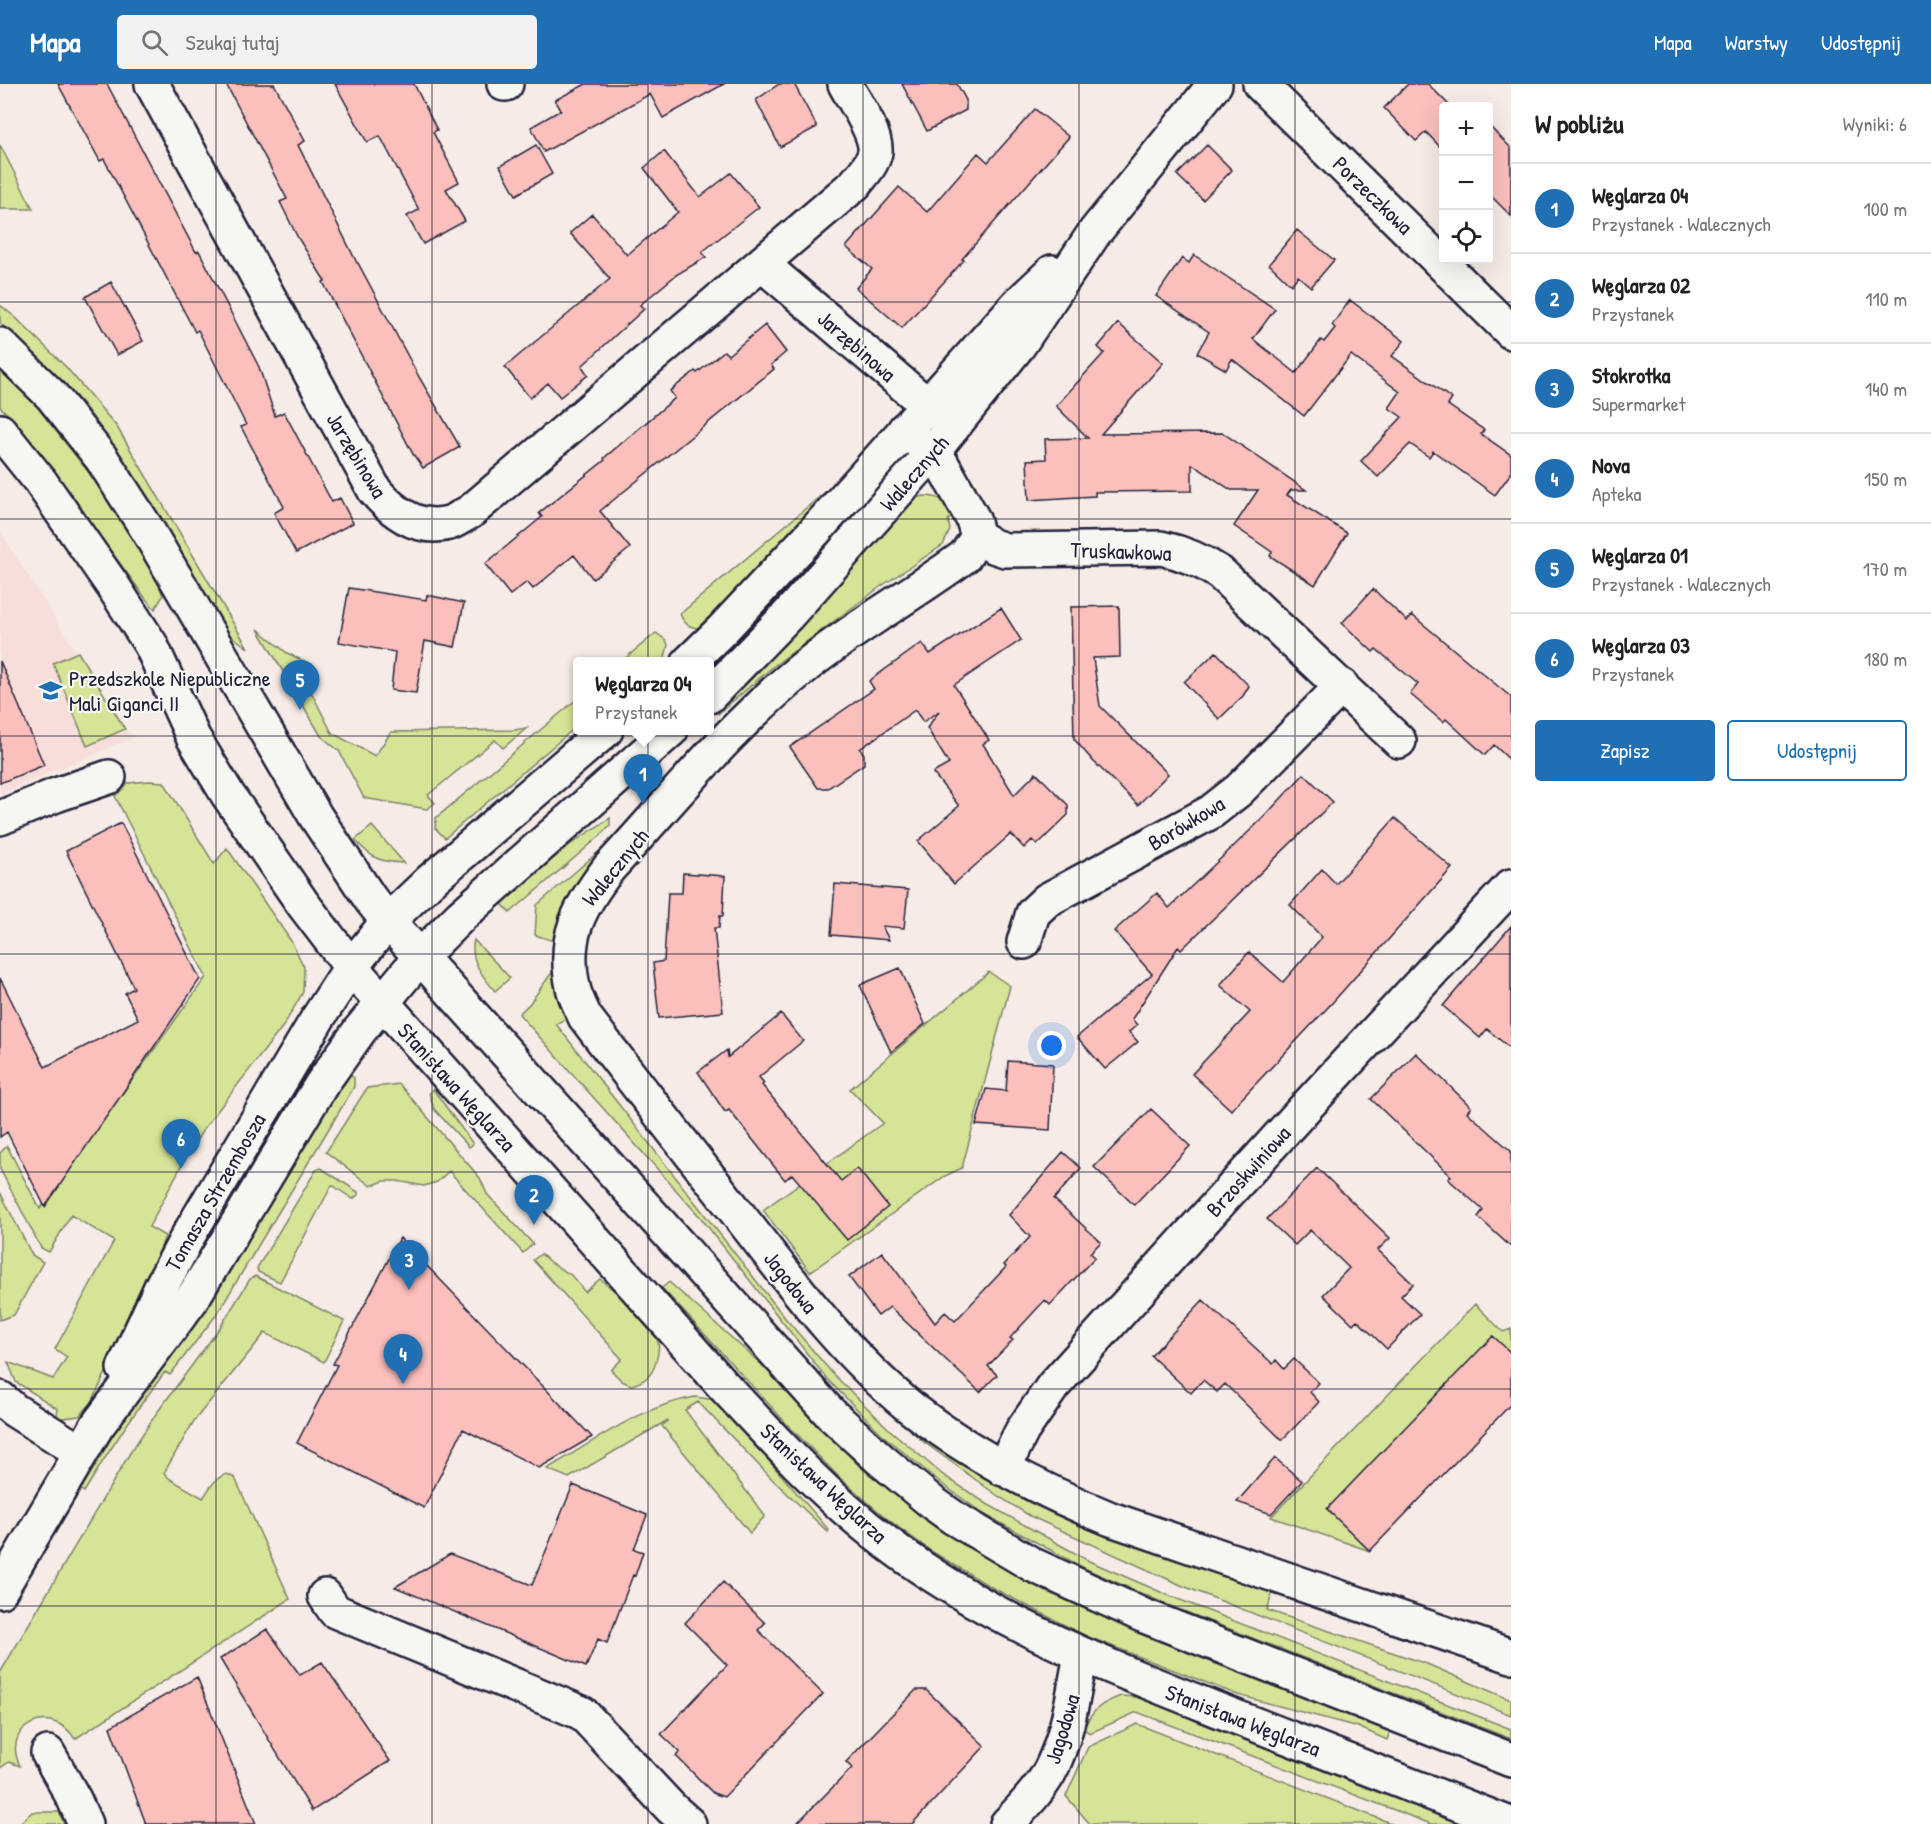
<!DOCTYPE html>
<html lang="pl">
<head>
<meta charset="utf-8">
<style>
	body { margin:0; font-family:"Patrick Hand",sans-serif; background:#f2f2f2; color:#202124 }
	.controls { position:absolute; right:18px; top:18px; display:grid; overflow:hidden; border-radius:6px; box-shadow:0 6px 24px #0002 }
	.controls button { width:54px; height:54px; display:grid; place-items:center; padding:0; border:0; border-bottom:2px solid #e0e0e0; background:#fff; color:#202124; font:30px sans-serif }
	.you { position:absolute; left:1052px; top:962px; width:21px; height:21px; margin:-15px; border:4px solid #fff; border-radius:50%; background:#1a73e8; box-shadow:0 0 0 9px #1a73e833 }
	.badge { display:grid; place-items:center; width:39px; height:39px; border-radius:50%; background:#1f6fb2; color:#fff; font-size:20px; font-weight:700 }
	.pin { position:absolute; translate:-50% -50px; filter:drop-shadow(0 2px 3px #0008) }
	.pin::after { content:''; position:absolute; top:32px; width:21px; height:18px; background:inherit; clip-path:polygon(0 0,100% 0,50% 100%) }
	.popup { position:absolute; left:573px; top:573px; width:141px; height:78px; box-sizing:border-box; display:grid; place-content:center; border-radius:6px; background:#fff; filter:drop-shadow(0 2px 4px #0005); font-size:20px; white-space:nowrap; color:#757577 }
	.popup b { font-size:22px; color:#202124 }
	.popup::after { content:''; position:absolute; left:50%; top:100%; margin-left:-12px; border:12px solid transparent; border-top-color:#fff }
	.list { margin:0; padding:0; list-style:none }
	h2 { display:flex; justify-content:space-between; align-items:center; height:78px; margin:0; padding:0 24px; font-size:26px }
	h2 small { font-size:20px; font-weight:400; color:#757577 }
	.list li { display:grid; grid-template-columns:39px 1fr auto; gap:18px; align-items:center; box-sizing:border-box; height:90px; padding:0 24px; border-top:2px solid #e0e0e0 }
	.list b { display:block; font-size:22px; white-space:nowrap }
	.list p { margin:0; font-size:20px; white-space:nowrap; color:#757577 }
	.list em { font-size:20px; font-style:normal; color:#757577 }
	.actions { display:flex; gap:12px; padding:18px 24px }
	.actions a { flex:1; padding:14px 0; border:2px solid #1f6fb2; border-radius:6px; text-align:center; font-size:21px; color:#1f6fb2 }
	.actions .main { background:#1f6fb2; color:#fff }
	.icon { flex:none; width:33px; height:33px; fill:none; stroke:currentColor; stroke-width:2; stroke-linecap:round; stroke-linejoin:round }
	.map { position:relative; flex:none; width:1511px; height:1740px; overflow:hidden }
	header { display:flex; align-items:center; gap:36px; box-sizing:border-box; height:84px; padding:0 30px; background:#1f6fb2; color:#fff }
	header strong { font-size:28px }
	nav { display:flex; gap:33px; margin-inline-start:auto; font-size:21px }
	.search { width:420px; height:54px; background:#f2f2f2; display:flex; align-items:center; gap:15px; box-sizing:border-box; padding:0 21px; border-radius:6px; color:#757577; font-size:22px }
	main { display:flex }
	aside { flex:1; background:#fff }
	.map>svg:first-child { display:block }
	.built { fill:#f8deda }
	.green { fill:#d6e497; stroke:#7c8369; stroke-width:1.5 }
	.building { fill:#fbbfbc; stroke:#22223b; stroke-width:1.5 }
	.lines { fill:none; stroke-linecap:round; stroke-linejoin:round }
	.minor-casing { stroke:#22223b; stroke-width:38 }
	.tertiary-casing { stroke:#22223b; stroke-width:38 }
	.minor { stroke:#f6f6f2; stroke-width:33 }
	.tertiary { stroke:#f6f6f2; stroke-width:33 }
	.grid { fill:none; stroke:#22223b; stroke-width:1.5; stroke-opacity:0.55 }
	.labels { text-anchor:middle; stroke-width:4.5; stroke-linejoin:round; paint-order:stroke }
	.street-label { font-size:22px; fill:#22223b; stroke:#f6f6f2 }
	.poi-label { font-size:22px; fill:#22223b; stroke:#f6f6f2; text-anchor:start }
</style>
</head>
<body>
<header>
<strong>Mapa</strong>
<div class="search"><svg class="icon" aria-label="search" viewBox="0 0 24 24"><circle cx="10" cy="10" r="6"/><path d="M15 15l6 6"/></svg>Szukaj tutaj</div>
<nav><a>Mapa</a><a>Warstwy</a><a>Udostępnij</a></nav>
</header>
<main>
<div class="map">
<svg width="1511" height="1740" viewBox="0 0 1511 1740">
	<rect width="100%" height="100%" fill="#f7ebe7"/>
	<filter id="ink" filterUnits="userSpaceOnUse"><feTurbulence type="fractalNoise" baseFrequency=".0167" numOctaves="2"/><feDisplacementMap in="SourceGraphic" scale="12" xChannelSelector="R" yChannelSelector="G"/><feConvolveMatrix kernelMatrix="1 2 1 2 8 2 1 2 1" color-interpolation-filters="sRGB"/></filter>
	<g filter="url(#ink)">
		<path class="built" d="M0,447L125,645L135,653L0,710Z"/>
		<path class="green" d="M0,61L33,125H0Z
			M0,221L16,234L66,283L117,343L248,564L223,546L181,470L124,376L82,319L44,279L0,239Z
			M0,283L30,314L101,404L158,498L163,512L155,525L146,515L17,339L0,323Z
			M837,398L706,544C694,545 685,543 680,530Z
			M923,412C940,412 946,417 956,430L948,436L950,446L943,461L880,503L775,581L718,630L715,627L774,570L914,415Z
			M258,545L287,569L312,581L306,598L332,649L375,672L391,648L514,646L527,644L503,664L495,656L428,711L435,719L427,725L364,714L339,667L321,652Z
			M656,549L666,556L668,561L664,577H622Z
			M78,568L125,645L87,662L53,579Z
			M577,615V642L445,754L435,744L436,734Z
			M149,697L164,698L214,780L227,764L291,857L304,883L303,908L284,941L205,1043L188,1069L149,1143L165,1152L146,1204L91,1320L79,1332L56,1335L58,1325L16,1298L8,1278L53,1295L67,1273L55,1265L114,1157L71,1131L49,1168L41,1164L0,1085V1069L7,1062L40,1125L206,893L115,712L128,699Z
			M610,734V741L600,752L510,829L496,813L510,801Z
			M372,742L404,779C380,778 372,775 355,756Z
			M613,755L615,757L557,858L535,851L537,821Z
			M474,856L510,894L495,907C483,893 469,876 474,856Z
			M558,880L570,932L556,940L786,1235L833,1290L890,1346L943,1391L987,1420L1089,1477L1170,1512L1511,1645V1655L1168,1521L1086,1485L982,1429L941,1399L885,1353L827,1295L701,1134L519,930L530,919Z
			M989,888L1010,902L962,1084L945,1092L810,1188L763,1126L883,1039L850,1005Z
			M348,988L354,994V1003L217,1230L170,1291L165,1288C135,1327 109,1366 84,1408L79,1405L128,1326L205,1225Z
			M399,1000L480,1094L487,1110L533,1160L523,1169L449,1087L437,1098L424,1102L397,1097H384L371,1102L326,1068L367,1004Z
			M433,1005L473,1060L469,1063L434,1025L429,1009Z
			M321,1084L358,1108V1111L353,1115L332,1101L280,1198L258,1188L257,1184L316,1086Z
			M0,1108L32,1171L43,1178L14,1231L0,1236Z
			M541,1170L551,1179L571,1191L585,1208L600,1195C614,1206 654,1241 658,1258C660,1265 657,1274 655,1281C651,1293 643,1298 631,1301L622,1297L611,1286L622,1275L533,1176Z
			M255,1192L344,1237L324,1278L265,1249L194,1337L164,1389L170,1395L203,1414C210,1404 214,1394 227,1390L235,1394L290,1515L75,1655C52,1618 0,1642 20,1682L9,1678L0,1684V1589L130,1369L156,1330L221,1242L250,1195Z
			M669,1198L771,1289L859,1382L944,1448L1045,1507L1157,1556L1390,1647L1387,1656L1358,1643L1238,1611L1086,1552L991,1503L931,1467L886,1434L839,1393L788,1341L662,1204Z
			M1475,1220L1503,1248L1511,1245V1269L1327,1425L1370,1467L1271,1433Z
			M822,1253L899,1326L1275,1502L1267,1526L1427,1580L1511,1616V1631L1183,1502L1030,1432L998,1412L921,1356L818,1256Z
			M695,1313L716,1316L829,1446L828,1448L774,1397L698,1318L685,1326L765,1432L750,1449L662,1342L668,1336L569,1394L547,1385C593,1358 641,1322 695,1313Z
			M1121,1612L1137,1613L1463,1740H1431L1137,1628L1090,1649L1083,1645C1094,1625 1099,1620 1121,1612Z
			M1137,1640L1393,1740H1090L1066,1712L1088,1663Z
			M32,1728H59L64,1740H19Z"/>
		<path class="building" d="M58,0H107L196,168L199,167L259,283L275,332L284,328L332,418L340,414L353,439L296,469L274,429L284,423L241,343L246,341L198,246L195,248L104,75L100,77Z
			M226,0H274L305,57L298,61L357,179H358L419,293L460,363L423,384L413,370L323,198L325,197L298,154L280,118L287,115Z
			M335,0H414L437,46L433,48L459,98L446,105L465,137L423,160L407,132L419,126L380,52L367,58Z
			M586,0H724L663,34L650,10L544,68L531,43L561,26L555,16Z
			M779,0H794L817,43L780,63L756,16Z
			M902,0H957L966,16V26L927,47Z
			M1408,0H1428L1450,22H1443V66L1426,48L1416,57L1384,24Z
			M1035,25L1069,53L962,175L964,176L902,244L856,204L872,185L846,163L899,103L927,128L978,69L988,78Z
			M1488,41L1511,64V132L1488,109Z
			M536,61L552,90L516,111L500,82Z
			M1207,61L1232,86L1203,116L1177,91Z
			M664,67L700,113L731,89L759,123L702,168L706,173L676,191L640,221L644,225L582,282L588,291L560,313L548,299L530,314L505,283L610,195L570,149L592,130L627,171L678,128L644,84Z
			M1297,146L1334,176L1311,203L1298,192L1291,201L1269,180Z
			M1194,171L1275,225L1253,255L1296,289L1321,256L1324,258L1335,244L1332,241L1350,216L1404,257L1392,272L1452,315L1448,321L1484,346L1481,350L1511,371V389L1495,411L1433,367L1429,373L1410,360L1378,393L1361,377L1402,333L1389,324L1400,308L1351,271L1304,332L1232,275L1226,286L1197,269L1209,248L1156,212L1182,174L1189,179Z
			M111,198L143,257L117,271L85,213Z
			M1118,239L1163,279L1101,350L1223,349L1306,406H1291L1287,411L1347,449L1315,501L1270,472L1272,468L1234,442L1258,406H1231L1192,380V407L1095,408V412L1029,416L1027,376L1046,375L1045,355L1088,354L1056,322L1104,269L1098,263Z
			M765,241L786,268L771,281L774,285L600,427L630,464L593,495L574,471L533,505L527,498L510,511L485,480L542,433L539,429L605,376L604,374L675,314L670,307L695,287L697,289L724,267L728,271Z
			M349,504L426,516L427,511L464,519L455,563L425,557L416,609L391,606L395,568L339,558Z
			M1373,505L1407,537L1412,531L1511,613V677L1494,661L1485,671L1446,635L1443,638L1410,610L1418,600L1376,565L1373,568L1342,539Z
			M1119,522L1120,573L1093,574L1100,622L1168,690L1138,721L1093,677L1074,655L1071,523Z
			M1001,524L1021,556L954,601L989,656L983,660L1014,711L1036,689L1068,721V731L1037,761L1032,756L1024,764L1011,750L954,800L918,757L959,722L933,689L949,680L927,644L939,627L923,638L915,626L860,665L864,670V680L828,704H818L790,663L874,605L869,597L922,559L930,570Z
			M1216,568L1249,602L1243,612L1219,635L1184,598Z
			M0,577L44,681L0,699Z
			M1304,690L1333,718L1181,866L1178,863L1132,935L1137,941L1129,948L1138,958L1105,985L1077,953L1152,890L1114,847L1157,809L1169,824L1262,735Z
			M1395,734L1452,784L1332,919L1231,1026L1192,990L1250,928L1220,901L1249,868L1283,898L1322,853L1290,821L1322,785L1336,800Z
			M121,739L200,895L45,1123L7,1048L0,1053V894L45,983L138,935L125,909L134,904L66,767Z
			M683,789L725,792L723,832H720L719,844H714L723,928L659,934L653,879L664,877L668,809H682Z
			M835,800L908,806L904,844L882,842L889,856L831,851Z
			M1511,842V965L1487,945L1480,954L1443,922Z
			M900,884L925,940L891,968L860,901Z
			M781,930L803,957L759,993L764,999L762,1001L841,1097L857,1084L888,1123L847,1156L792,1090L785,1096L729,1026L725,1028L698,988L727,966L728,973Z
			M1416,969L1471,1023L1467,1028L1511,1067V1163L1478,1133L1483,1126L1448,1095L1451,1092L1371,1015Z
			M1008,977L1053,980L1050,1046L976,1041L986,1005L1006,1007Z
			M1151,1025L1190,1062L1134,1121L1094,1083Z
			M1063,1068L1081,1084L1054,1115L1101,1158L1090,1169L1095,1173L1050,1221L1045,1216L1010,1254L1013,1256L988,1282L997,1291L980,1308L890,1223L878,1232L849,1193L882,1168L935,1239L945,1228L955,1237L1006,1183L1004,1181L1030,1153L1009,1131Z
			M1317,1084L1390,1154L1378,1166L1413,1200L1401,1212L1420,1230L1387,1265L1357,1236L1353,1240L1323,1211L1349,1184L1310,1146L1295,1161L1267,1135Z
			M400,1154L592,1353L539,1384L463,1345L424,1424L297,1359L337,1281L333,1280Z
			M1203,1216L1273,1280L1276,1276L1284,1285L1294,1275L1319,1299L1310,1308L1319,1318L1282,1356L1225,1300L1217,1308L1203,1296L1191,1309L1151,1272Z
			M1493,1252L1511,1269V1320L1370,1467L1327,1425Z
			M1275,1374L1302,1397L1271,1430L1237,1418Z
			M573,1401L647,1431L634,1465L643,1468L635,1492L633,1491L607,1559L598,1555L586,1583L395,1503L450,1470L532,1501Z
			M723,1498L765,1539L758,1546L823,1610L724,1713L713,1709L676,1672L680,1668L661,1650L727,1581L685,1539Z
			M267,1545L300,1591L322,1578L390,1677L312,1727L220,1575Z
			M197,1593L256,1740H146L110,1643Z
			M916,1606H926L985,1662L912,1740H796L852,1684L846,1678Z"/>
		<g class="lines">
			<defs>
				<path id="minor" d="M152,0L375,407C394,429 418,447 449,439C456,437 463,431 470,428L855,100C862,91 873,80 875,68C877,49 854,17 845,0
					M504,0H506
					M1260,0L1511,248
					M762,180L953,343
					M0,261L52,312L102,375L147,445L316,733L371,816L388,837
					M905,345L942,380L973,435L978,453L993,462L1005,466L1161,464C1184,469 1201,476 1220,489L1399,657
					M0,347L40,397L113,502L151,561L193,653L228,711L303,820L351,883
					M978,453L965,472C914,510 857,541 807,581C734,638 672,716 609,784C580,822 562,853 573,903C575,913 581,924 585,933C639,1004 694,1074 749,1144C798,1207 847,1272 910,1323C971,1371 1040,1406 1111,1435L1511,1572
					M0,734L56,711L109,693
					M1024,858L1033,829L1047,816L1211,728L1239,706L1342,602
					M0,1314L14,1326L81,1368
					M1003,1385L1022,1347L1053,1302L1304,1025L1511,802
					M325,1512L335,1527L582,1629L671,1724L689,1740
					M48,1669L74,1715L85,1740
					M1007,1740C1022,1724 1038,1708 1049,1689C1068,1653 1073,1611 1081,1571"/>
				<path id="tertiary" d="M689,578L722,546L814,448L1018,220L1052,188
					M709,612L788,531L932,369L1019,261L1095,148L1215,0
					M388,837L830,1329L880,1375L933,1419L954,1434L1033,1481L1142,1531L1511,1676
					M351,883L722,1300C774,1356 826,1413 887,1459C988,1536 1102,1580 1218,1626C1315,1664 1413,1702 1510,1740
					M124,1284L162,1201L188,1152L318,934L351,883L388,837L430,797L606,646
					M0,1507L97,1342L192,1215L321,1001L360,946L420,873L461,832L671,646"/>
			</defs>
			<use href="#minor" class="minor-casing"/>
			<use href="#tertiary" class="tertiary-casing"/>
			<use href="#minor" class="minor"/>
			<use href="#tertiary" class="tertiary"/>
		</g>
	</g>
	<path class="grid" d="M216,0V1740M432,0V1740M648,0V1740M863,0V1740M1079,0V1740M1295,0V1740M0,218H1511M0,435H1511M0,652H1511M0,870H1511M0,1088H1511M0,1305H1511M0,1522H1511"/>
	<defs>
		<symbol id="school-bare" viewBox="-9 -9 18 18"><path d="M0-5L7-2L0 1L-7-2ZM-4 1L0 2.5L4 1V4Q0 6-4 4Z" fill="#1f6fb2" stroke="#f6f6f2" stroke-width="2.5" paint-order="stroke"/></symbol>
	</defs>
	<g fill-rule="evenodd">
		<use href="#school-bare" x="34" y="590" width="33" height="33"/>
	</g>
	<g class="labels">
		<g class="street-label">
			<text transform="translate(1373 111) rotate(44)" y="8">Porzeczkowa</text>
			<text transform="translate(857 262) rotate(41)" y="8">Jarzębinowa</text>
			<text transform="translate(357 371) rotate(59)" y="8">Jarzębinowa</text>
			<text transform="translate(914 389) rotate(-49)" y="8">Walecznych</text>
			<text transform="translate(1121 467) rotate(2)" y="8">Truskawkowa</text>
			<text transform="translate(1186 739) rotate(-31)" y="8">Borówkowa</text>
			<text transform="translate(615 783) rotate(-51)" y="8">Walecznych</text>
			<text transform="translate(457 1003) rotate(48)" y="8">Stanisława Węglarza</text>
			<text transform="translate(1248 1087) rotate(-48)" y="8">Brzoskwiniowa</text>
			<text transform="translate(215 1108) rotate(-60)" y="8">Tomasza Strzembosza</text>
			<text transform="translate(791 1198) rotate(52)" y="8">Jagodowa</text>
			<text transform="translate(824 1399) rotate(43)" y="8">Stanisława Węglarza</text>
			<text transform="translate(1243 1636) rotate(21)" y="8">Stanisława Węglarza</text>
			<text transform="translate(1062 1645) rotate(-73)" y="8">Jagodowa</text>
		</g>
		<g class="poi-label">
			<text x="69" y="602">Przedszkole Niepubliczne<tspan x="69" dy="25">Mali Giganci II</tspan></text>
		</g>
	</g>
</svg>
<div class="controls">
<button>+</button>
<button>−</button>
<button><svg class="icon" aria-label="locate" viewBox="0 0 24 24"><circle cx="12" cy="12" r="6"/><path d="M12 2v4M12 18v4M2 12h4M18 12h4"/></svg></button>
</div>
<div class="you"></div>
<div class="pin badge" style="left:643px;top:720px">1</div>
<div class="popup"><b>Węglarza 04</b>Przystanek</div>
<div class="pin badge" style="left:534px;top:1141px">2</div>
<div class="pin badge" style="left:409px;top:1206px">3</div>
<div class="pin badge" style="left:403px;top:1300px">4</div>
<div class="pin badge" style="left:300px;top:626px">5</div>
<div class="pin badge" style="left:181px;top:1085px">6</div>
</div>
<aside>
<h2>W pobliżu<small>Wyniki: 6</small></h2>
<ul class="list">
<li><span class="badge">1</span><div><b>Węglarza 04</b><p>Przystanek · Walecznych</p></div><em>100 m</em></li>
<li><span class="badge">2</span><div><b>Węglarza 02</b><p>Przystanek</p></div><em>110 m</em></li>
<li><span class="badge">3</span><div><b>Stokrotka</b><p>Supermarket</p></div><em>140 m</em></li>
<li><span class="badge">4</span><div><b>Nova</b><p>Apteka</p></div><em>150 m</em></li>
<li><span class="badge">5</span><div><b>Węglarza 01</b><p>Przystanek · Walecznych</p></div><em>170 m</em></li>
<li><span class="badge">6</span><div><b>Węglarza 03</b><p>Przystanek</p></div><em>180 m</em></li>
</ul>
<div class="actions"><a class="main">Zapisz</a><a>Udostępnij</a></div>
</aside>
</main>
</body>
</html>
